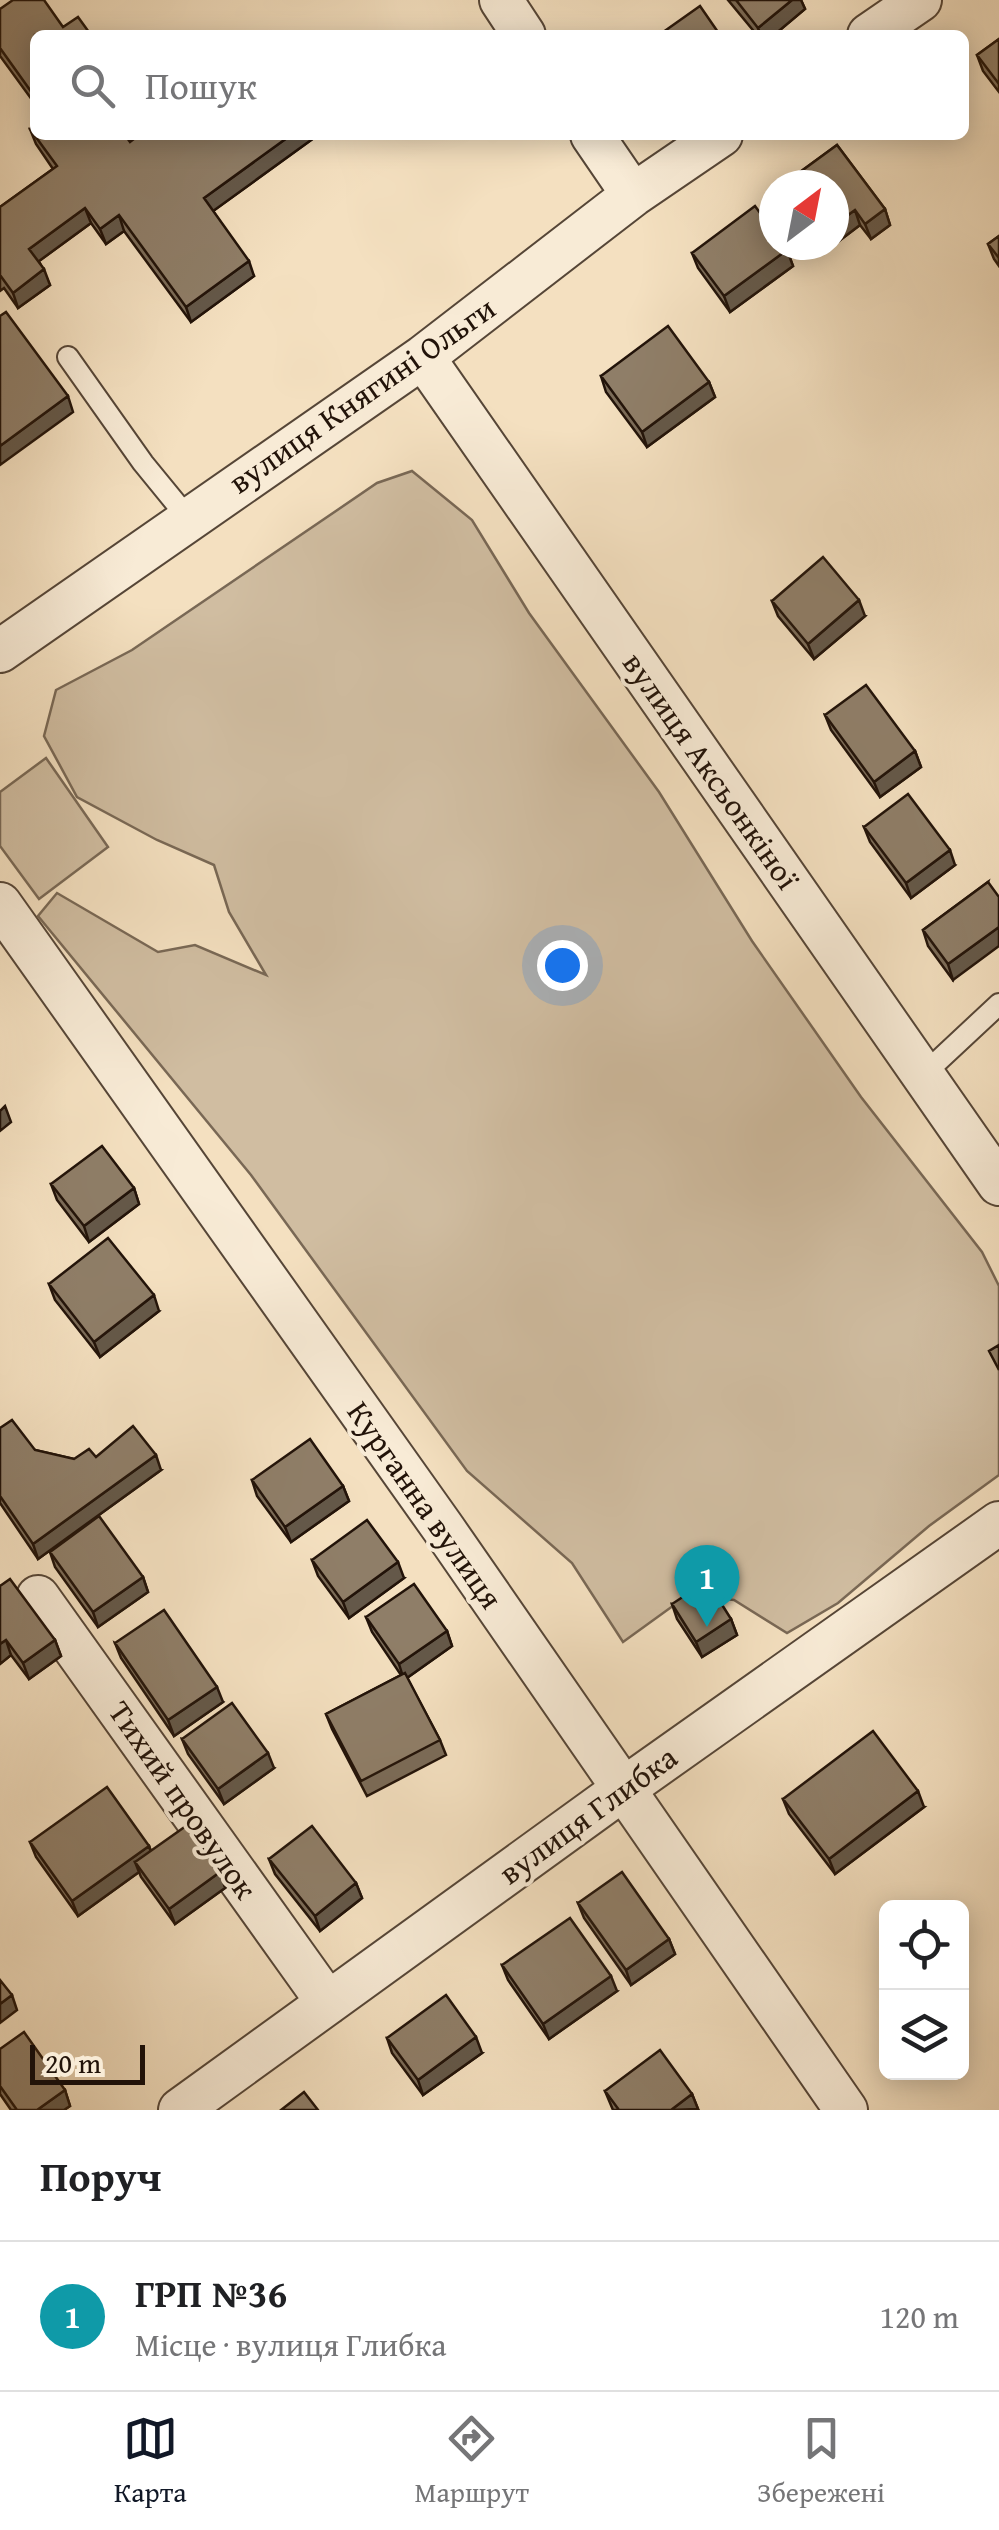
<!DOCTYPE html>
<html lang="uk">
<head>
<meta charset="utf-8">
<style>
	body { margin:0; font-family:"Gentium Book Plus",serif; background:#f6f6f6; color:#202124 }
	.controls { position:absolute; right:30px; bottom:30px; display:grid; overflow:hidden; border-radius:15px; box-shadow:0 5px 25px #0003 }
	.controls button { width:90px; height:90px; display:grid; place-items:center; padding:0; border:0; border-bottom:2px solid #e0e0e0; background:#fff; color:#202124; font:50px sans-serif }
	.compass { position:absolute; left:759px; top:170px; width:90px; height:90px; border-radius:50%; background:#fff; box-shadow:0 5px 25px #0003; rotate:32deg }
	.scale { position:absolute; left:30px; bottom:25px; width:115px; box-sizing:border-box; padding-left:10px; border:5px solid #221309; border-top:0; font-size:28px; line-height:35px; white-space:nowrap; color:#221309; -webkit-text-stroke:8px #f8ebd6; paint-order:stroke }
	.you { position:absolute; left:562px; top:965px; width:35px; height:35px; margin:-25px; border:8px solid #fff; border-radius:50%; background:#1a73e8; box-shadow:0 0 0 15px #1a73e833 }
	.badge { display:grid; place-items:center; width:65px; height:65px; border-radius:50%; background:#111827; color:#fff; font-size:32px; font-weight:700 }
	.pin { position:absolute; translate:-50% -82px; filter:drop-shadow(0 2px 5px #0008) }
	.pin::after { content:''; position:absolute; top:52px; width:35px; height:30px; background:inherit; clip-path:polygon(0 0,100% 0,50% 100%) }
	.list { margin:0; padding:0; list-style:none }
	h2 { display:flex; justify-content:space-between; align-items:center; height:130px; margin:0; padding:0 40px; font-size:42px }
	h2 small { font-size:32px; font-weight:400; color:#757577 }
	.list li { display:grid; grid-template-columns:65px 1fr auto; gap:30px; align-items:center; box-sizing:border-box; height:150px; padding:0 40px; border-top:2px solid #e0e0e0 }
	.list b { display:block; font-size:38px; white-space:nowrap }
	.list p { margin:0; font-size:32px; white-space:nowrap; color:#757577 }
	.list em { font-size:32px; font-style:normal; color:#757577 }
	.icon { flex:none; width:55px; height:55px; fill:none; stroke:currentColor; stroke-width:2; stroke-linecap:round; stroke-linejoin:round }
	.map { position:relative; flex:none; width:999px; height:2110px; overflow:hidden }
	.search { position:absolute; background:#fff; box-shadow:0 5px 25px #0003; left:30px; right:30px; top:30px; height:110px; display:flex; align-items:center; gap:25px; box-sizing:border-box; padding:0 35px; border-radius:15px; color:#757577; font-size:38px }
	.sheet { height:280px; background:#fff }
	nav { display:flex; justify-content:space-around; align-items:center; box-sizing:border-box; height:140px; border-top:2px solid #e0e0e0; background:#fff; font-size:28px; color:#757577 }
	nav a { display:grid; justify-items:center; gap:5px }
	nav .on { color:#111827 }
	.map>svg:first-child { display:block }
	.green { fill:#d0bda1; stroke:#796855; stroke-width:2.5 }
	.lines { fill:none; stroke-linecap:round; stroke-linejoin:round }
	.lane-casing { stroke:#564637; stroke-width:24 }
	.street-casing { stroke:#564637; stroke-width:46 }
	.lane { stroke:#f8ebd6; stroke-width:20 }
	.street { stroke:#f8ebd6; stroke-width:42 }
	.wall { fill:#7b6c59; stroke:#221309; stroke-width:2.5 }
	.shaded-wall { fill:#645849; stroke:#221309; stroke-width:2.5 }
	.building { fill:#8f7e68; stroke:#221309; stroke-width:2.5 }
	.labels { text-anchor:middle; stroke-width:8; stroke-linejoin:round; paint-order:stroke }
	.street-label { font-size:32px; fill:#221309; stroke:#f8ebd6 }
</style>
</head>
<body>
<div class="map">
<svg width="999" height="2110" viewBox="0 0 999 2110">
	<rect width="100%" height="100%" fill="#f4e0c0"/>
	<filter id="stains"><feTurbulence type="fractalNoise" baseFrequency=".002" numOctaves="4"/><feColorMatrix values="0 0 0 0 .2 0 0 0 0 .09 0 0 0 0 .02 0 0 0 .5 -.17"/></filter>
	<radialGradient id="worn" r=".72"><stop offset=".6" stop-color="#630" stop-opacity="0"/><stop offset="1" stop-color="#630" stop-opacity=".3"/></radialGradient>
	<path class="green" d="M412,471L472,520L529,613L659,792L752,941L861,1097L982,1252L999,1286V1475L929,1526L838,1603L787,1633L734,1600L688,1595L623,1642L572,1563L467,1471L251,1175L38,916L57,893L158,952L195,945L266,975L229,912L214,865L157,840L77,797L44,736L56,690L132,650L377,483Z
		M46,758L108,847L39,899L0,846V792Z"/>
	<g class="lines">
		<defs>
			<path id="lane" d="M68,357L143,463L188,518
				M923,1075L999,1004"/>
			<path id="street" d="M501,0L524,35
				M869,35L920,0
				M592,135L633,195
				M423,357L999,1184
				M0,651L423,357L633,195L721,135
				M0,904L443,1528L846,2110
				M38,1597L328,2003
				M180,2110L622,1790L999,1523"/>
		</defs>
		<use href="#lane" class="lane-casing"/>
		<use href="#street" class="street-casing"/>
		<use href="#lane" class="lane"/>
		<use href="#street" class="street"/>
	</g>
	<path class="wall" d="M728,0H801L805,9L774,35H757Z
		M0,9L63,27L35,35V104L0,56Z
		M999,39V92L983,71L977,55Z
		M30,129L130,142L139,135H318L213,211L254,276L191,322L124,231L106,244L91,223L39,261L50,285L18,308L4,288L0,291V207L53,169L36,144Z
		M837,145L885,209L890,225L871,239L860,225L839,241L834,234V185H800L796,175Z
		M999,236V266L994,259L988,244Z
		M787,250L793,266L730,312L698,268L692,253Z
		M601,376L709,382L715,397L647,447L606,392Z
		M772,601L865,616L814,659L778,616Z
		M825,715L915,751L921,767L880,797L831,730Z
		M864,827L955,865L911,898L870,842Z
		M988,882L953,980L928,946L923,930Z
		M51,1184L134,1188L139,1204L89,1242L57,1200Z
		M49,1284L159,1311L100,1357L55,1300Z
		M0,1428L35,1450L74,1459L161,1470L38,1559L0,1503Z
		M252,1480L343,1486L349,1501L291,1542L257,1496Z
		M50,1552L143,1577L148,1592L98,1627L55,1567Z
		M312,1560L404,1578L349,1618L318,1576Z
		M0,1586L55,1640L61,1656L29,1679L11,1655L0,1664Z
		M672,1604L731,1619L737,1635L702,1657L677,1619Z
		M366,1617L447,1631L452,1646L407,1678L440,1740L446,1755L367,1796L332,1729L326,1714L401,1675L372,1632Z
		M115,1643L223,1702L174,1736L121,1658Z
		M182,1739L274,1768L224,1804L188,1754Z
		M783,1799L924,1807L835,1874L789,1814Z
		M30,1842L149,1846L151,1851L225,1888L175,1924L141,1877L139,1872L78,1916L36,1857Z
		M269,1859L356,1883L362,1898L320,1931L275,1874Z
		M578,1903L669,1939L675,1954L631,1985L584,1918Z
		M502,1965L617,1991L549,2039L508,1980Z
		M387,2038L482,2053L423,2095L392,2053Z
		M0,2049L65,2090L70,2106L64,2110H11L0,2094Z
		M605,2091L692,2094L698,2109L613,2110Z"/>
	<path class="shaded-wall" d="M792,0H801L805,9L774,35H761L758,28Z
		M291,135H318L209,214L204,198Z
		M85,208L91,223L35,264L29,249Z
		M885,209L890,225L871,239L865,224Z
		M855,210L860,225L839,241L834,225Z
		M119,215L124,231L106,244L100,229Z
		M787,250L793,266L730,312L724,296Z
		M249,261L254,276L191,322L186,307Z
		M44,269L50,285L18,308L13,293Z
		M709,382L715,397L647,447L642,432Z
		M68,396L73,412L0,465V446Z
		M859,600L865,616L814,659L808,644Z
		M915,751L921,767L880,797L874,782Z
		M950,850L955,865L911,898L906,883Z
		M999,927V946L953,980L948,964Z
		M5,1106L11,1122L0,1131V1111Z
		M134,1188L139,1204L89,1242L84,1226Z
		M154,1295L159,1311L100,1357L94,1342Z
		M156,1455L161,1470L38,1559L33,1544Z
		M343,1486L349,1501L291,1542L285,1527Z
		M398,1562L404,1578L349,1618L343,1602Z
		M143,1577L148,1592L98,1627L93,1612Z
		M731,1619L737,1635L702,1657L696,1642Z
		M447,1631L452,1646L404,1680L399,1664Z
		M6,1640L11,1655L0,1664V1644Z
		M55,1640L61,1656L29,1679L23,1663Z
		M217,1687L223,1702L174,1736L168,1720Z
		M268,1753L274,1768L224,1804L218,1789Z
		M918,1791L924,1807L835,1874L829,1859Z
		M149,1846L154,1861L135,1862L139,1872L78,1916L72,1901Z
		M220,1872L225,1888L175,1924L169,1909Z
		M356,1883L362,1898L320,1931L315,1916Z
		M669,1939L675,1954L631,1985L626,1970Z
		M611,1976L617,1991L549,2039L543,2024Z
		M12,1995L17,2010L0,2023V2004Z
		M476,2037L482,2053L423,2095L418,2080Z
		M65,2090L70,2106L64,2110H37Z
		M692,2094L698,2109L671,2110Z"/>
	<path class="building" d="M13,0H44L63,27L78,17L91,35H35V97L0,48V9Z
		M736,0H792L758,28Z
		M700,6L720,35H659Z
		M999,39V84L977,55Z
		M35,126V135H125L130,142L139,135H291L204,198L249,261L186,307L119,215L100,229L85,208L29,249L44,269L13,293L0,275V207L57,166L30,129Z
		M837,145L885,209L865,224L855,210L834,225V185H804L796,175Z
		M755,206L774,232V245H783L787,250L724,296L692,253Z
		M999,236V258L988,244Z
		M6,312L68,396L0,446V316Z
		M668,326L709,382L642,432L601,376Z
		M823,557L859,600L808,644L772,601Z
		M866,685L915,751L874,782L825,715Z
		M908,794L950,850L906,883L864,827Z
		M988,882L999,897V927L948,964L923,930Z
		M102,1146L134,1188L84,1226L51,1184Z
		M108,1238L154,1295L94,1342L49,1284Z
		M999,1345V1370L989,1351Z
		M12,1420L35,1450L74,1459L89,1449L96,1457L133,1426L156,1455L33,1544L0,1496V1428Z
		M310,1439L343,1486L285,1527L252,1480Z
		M99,1516L143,1577L93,1612L50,1552Z
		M367,1520L398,1562L343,1602L312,1560Z
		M10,1579L55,1640L23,1663L6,1640L0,1644V1586Z
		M707,1581L731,1619L696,1642L672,1604Z
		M414,1584L447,1631L399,1664L366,1617Z
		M164,1610L217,1687L168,1720L115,1643Z
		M405,1673L440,1740L361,1781L326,1714Z
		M232,1703L268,1753L218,1789L182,1739Z
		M873,1731L918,1791L829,1859L783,1799Z
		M107,1787L149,1846L72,1901L30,1842Z
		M186,1826L220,1872L169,1909L135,1862Z
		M312,1826L356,1883L315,1916L269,1859Z
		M622,1872L669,1939L626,1970L578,1903Z
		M570,1918L611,1976L543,2024L502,1965Z
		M0,1980L12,1995L0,2004Z
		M446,1995L476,2037L418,2080L387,2038Z
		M24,2032L65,2090L37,2110H17L0,2086V2049Z
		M660,2050L692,2094L671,2110H619L605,2091Z
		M304,2092L318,2110H281Z"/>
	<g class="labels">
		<g class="street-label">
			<text transform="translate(362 395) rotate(-35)" y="11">вулиця Княгині Ольги</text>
			<text transform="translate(711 771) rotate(55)" y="11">вулиця Аксьонкіної</text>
			<text transform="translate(425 1505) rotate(55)" y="11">Курганна вулиця</text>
			<text transform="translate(183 1800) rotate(55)" y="11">Тихий провулок</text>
			<text transform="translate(588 1815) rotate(-36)" y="11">вулиця Глибка</text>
		</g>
	</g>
	<rect width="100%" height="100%" filter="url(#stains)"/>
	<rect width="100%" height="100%" fill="url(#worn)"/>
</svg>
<div class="controls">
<button><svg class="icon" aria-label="locate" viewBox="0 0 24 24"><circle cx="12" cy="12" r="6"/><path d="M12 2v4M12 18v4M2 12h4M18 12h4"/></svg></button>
<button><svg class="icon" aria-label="layers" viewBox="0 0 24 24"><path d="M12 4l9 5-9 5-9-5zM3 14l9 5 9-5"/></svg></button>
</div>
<svg class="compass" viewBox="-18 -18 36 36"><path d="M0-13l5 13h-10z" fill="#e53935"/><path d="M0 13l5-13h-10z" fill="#757577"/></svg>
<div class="scale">20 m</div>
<div class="you"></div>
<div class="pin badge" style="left:707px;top:1627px;background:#0f9aa8">1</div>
<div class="search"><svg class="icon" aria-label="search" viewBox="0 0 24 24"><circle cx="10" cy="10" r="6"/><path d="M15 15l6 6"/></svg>Пошук</div>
</div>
<section class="sheet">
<h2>Поруч<small></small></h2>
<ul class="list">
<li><span class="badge" style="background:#0f9aa8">1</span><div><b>ГРП №36</b><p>Місце · вулиця Глибка</p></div><em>120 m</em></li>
</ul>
</section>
<nav>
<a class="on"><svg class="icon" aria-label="map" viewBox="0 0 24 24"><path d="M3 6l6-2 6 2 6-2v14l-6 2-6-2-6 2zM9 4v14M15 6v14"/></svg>Карта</a>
<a><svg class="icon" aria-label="directions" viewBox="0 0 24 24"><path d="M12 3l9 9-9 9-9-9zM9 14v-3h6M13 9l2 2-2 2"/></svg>Маршрут</a>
<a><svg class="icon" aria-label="saved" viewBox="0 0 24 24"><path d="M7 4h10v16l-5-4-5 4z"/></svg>Збережені</a>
</nav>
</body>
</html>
